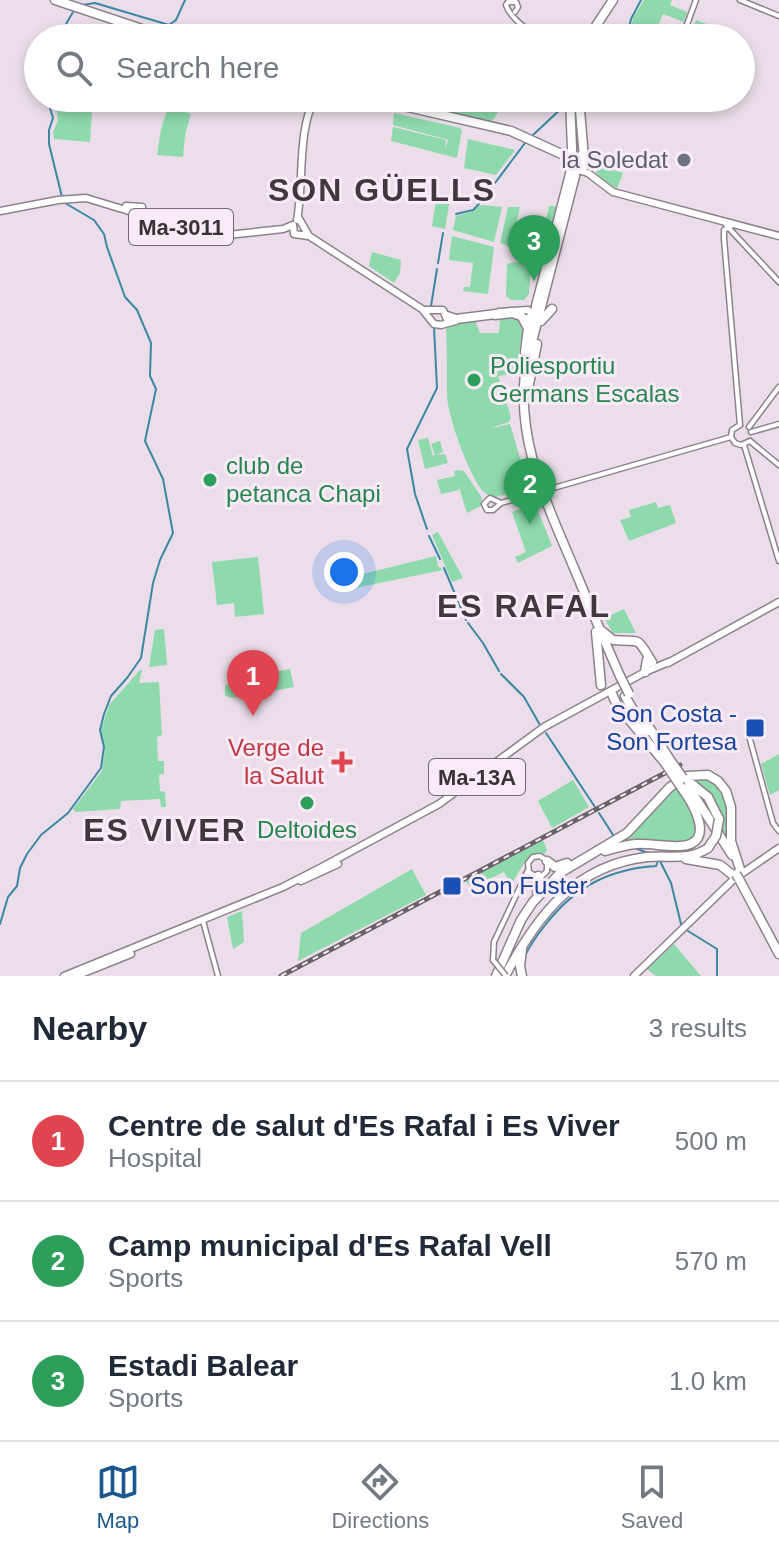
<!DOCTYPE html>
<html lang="en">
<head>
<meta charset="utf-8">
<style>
	body { margin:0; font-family:Arial,sans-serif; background:#f2f2f3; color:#1f2937 }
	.you { position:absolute; left:344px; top:572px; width:28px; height:28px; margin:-20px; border:6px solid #fff; border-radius:50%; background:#1a73e8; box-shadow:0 0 0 12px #1a73e833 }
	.badge { display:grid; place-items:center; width:52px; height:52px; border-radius:50%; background:#1b588e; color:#fff; font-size:26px; font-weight:700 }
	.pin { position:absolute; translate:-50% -66px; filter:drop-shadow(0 2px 4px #0008) }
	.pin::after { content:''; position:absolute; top:42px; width:28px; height:24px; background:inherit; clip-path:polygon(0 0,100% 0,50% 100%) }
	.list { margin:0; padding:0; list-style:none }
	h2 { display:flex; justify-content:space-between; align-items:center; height:104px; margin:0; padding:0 32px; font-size:34px }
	h2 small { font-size:26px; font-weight:400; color:#747a83 }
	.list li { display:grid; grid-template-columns:52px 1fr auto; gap:24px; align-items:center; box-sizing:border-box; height:120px; padding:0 32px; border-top:2px solid #e0e1e3 }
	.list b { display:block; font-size:30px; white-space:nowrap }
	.list p { margin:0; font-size:26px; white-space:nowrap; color:#747a83 }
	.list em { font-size:26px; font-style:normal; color:#747a83 }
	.icon { flex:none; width:44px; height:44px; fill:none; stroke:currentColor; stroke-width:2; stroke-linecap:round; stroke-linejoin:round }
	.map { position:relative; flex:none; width:779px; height:976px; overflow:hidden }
	.search { position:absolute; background:#fff; box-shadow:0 4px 12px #0003; left:24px; right:24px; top:24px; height:88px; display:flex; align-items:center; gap:20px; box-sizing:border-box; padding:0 28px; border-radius:44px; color:#747a83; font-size:30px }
	.sheet { height:464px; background:#fff }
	nav { display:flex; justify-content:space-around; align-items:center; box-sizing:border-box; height:112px; border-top:2px solid #e0e1e3; background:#fff; font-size:22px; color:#747a83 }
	nav a { display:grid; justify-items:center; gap:4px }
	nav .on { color:#1b588e }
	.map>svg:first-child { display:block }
	.green { fill:#8edaac }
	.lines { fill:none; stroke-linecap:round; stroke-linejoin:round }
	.stream { stroke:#3c87a3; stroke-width:2 }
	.highway-tunnel { stroke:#c7bcc6; stroke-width:8; stroke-dasharray:8 4; stroke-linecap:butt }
	.minor-casing { stroke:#8d828c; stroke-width:7 }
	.major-casing { stroke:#8d828c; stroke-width:9 }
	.highway-casing { stroke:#8d828c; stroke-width:11 }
	.minor { stroke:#fff; stroke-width:4 }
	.major { stroke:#fff; stroke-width:6 }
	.highway { stroke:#fff; stroke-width:8 }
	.rail-casing { stroke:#696268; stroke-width:5 }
	.rail { stroke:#f8ebf7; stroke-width:2; stroke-dasharray:6; stroke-linecap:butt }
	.minor-bridge-casing { stroke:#8d828c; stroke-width:7; stroke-linecap:butt }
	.highway-bridge-casing { stroke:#8d828c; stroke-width:11; stroke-linecap:butt }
	.minor-bridge { stroke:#fff; stroke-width:4 }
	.highway-bridge { stroke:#fff; stroke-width:8 }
	.worship-dot { fill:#6b7280; stroke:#f8ebf7; stroke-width:3 }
	.leisure-dot { fill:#2e9e5b; stroke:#f8ebf7; stroke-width:3 }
	.transit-dot { fill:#1a4fb4; stroke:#f8ebf7; stroke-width:3 }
	.health-dot { fill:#e0444e; stroke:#f8ebf7; stroke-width:3 }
	.labels { text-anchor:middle; stroke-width:6; stroke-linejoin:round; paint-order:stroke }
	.shield { fill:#f8ebf7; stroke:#726a71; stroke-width:2 }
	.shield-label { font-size:22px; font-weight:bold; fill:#383337 }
	.worship-label { font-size:24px; fill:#5b616d; stroke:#f8ebf7; text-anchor:end }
	.leisure-label { font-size:24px; fill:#27864d; stroke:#f8ebf7; text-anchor:start }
	.transit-label { font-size:24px; fill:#164399; stroke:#f8ebf7; text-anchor:end }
	.health-label { font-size:24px; fill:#be3a42; stroke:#f8ebf7; text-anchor:end }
	.district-label { font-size:32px; font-weight:bold; letter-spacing:2px; fill:#40373f; stroke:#f8ebf7 }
</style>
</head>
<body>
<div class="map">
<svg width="779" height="976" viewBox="0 0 779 976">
	<rect width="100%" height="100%" fill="#ebdeea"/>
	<path class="green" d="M644,0H672L670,5L687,12L684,22L663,14L656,31L651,29L649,34L657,38H629L633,18Z
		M696,20L743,38L741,43V38H689Z
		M55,98H93L90,142L54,139L53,132L58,120Z
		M430,98H507L494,119L489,122L433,108Z
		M168,107L191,114L185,135L183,157L157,155L161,129Z
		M394,113L460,128L462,130L457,158L391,141L393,127L446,140L445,149L448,140L393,125Z
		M468,139L515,150L496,175L464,168Z
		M589,161L623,173L617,189L599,176Z
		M437,195L450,199L445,229L432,226Z
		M481,205L502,207L494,242L453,230L456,216L471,212Z
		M549,206H557L544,260L527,255L528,251L529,254H533L530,253L534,241L528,250L531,238L545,239L540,256L534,254L541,257L550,224L546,219Z
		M508,207H520L511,247L500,243Z
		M452,236L494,247L488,294L463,291L464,287H470L473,263L449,260Z
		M372,252L401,260L400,273L394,283L369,266Z
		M514,262L528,263L531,266L529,294L524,300H511L506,296L507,264Z
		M500,317L517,318L523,330L515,374L498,376L511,417L509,422L488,429L510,424L523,468L524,489L496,497C493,497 487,495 485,493C470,480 447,414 447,395C447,372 447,349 446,326L475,320L480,333H499Z
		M428,438L433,456L435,455L431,444L440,441L443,452L435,455L445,454L448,463L425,469L418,440Z
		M458,470L464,471L482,498L481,506L467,513L458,484L459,490L441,494L437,480L455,476L454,471Z
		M656,502L658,508L670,505L676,523L629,541L620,520L631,517L629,510Z
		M535,503L552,546L518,563L515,557L526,552L512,512Z
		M438,532L463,578L452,582L432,535Z
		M436,556L438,566L443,570L355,588L354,576Z
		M258,557L264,614L235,617L234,603L217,605L212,562Z
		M624,609L636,633H613L604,618Z
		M164,629L167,665L149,667L155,630Z
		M290,669L294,687L262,693L259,675Z
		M140,670H142L139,683L159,682L162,735L157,737L158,761H164V774L159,775L160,791L165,792L166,807H161L160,799L121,801L120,809L75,812L73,809L102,771L105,750L101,730L109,705Z
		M246,679L254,685L252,693L233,698L225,696V685Z
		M779,754V790L770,795L761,764Z
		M695,776L715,781L727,797L731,848L720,830L721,816L691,782Z
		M573,780L589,807L552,828L538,801Z
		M675,785C682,795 692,806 696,817C709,853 647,843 627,843L620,840Z
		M543,840L547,850L544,855L537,853L524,863L511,885L504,872L471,888L466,881Z
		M412,869L426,895L298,961L301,933Z
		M242,911L244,942L233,949L227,917Z
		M674,944L701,976H656L647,969Z"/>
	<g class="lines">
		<path class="stream" d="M82,5L95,3L169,25L176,20L185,0
			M58,38L73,12
			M627,38L631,19L641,0
			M47,98L53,118L49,130V144L62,197
			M533,135L566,104
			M483,199L525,143
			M456,214L473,210L479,204
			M438,263L443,233
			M431,306L437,269
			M427,529L415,494L407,449L437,388L434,327
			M429,536L440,559
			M444,568L466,620
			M468,623L483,643L499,671
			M501,674L524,697L540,725
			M546,733L595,807
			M599,813L615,838
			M635,848L648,853
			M660,861L671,883L681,924
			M0,924L8,897L17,886L20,868L27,854L41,835L68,813L101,768L104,747L100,730L104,714L111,696L127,678L141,658L153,583L160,560L173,533L163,479L145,441L156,389L150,376L151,343L137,310L125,297L107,247L104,234L94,220L65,203
			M688,931L717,949V976
			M525,956C530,944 538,934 546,924C575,887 609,869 656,866L658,861"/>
		<path class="highway-tunnel" d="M576,175L579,150"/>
		<defs>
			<path id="minor" d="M740,0L779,16
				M515,12L518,7L516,2H508L506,5C511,19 527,30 541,38
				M682,38L696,0
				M726,225L779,282
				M733,225L724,230V239L740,425
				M749,427L779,387
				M751,432L779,424
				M731,437L735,443L741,445L750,441
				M731,437L732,430L740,425
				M750,441L779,465
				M744,445L779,561
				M550,489L731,437
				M501,503L490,498L484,504L487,510H493L501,503L530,495
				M749,736L773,823L779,831
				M527,879L542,876L547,871V861L540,856L533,857L528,863L529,872L535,876
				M203,921L218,976
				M493,960L494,942L528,870"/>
			<path id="major" d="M578,170L588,173L613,192L779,236
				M126,206L142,207
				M0,211L58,200L86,198L208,235L218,236L283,229L293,225
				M298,217L309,236L422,309L434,324L441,325L456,321
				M297,220C304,183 297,131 315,98
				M293,225L294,234L308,236
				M535,306L571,166
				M425,310H443L447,319
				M495,316L512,314L527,319L532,314L528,310L499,312
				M668,663L779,602
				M301,881L338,864
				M64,976L283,887L322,867L439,804L544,727L645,672L671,661
				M76,976L131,954
				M634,976L734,879L779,848"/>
			<path id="highway" d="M55,0L169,38
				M166,32L182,38
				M588,38L613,0
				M351,98L373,103
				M369,98L511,131L568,157C573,158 577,155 582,157L585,165L580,170L574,169C569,164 572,156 572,149L570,98
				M579,98L584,158
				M575,176L527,361C513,434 546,502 574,568C589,604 604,640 620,676
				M447,316L456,319L496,314
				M522,317L528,328L525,352
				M541,321L552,309
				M532,325L537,302
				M528,389L537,344
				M602,631L613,640C642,643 635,634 652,662
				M596,632L601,685
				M645,672L647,660
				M612,694L617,705L665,763
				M625,696L646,732
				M647,724L670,760
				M683,778L732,855
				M687,780L708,797L719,819
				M605,851C615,848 625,845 636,844C651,843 665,847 680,846C718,844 692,802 681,787
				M686,859L720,865L734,876
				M547,861L555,867L567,863
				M739,879L779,954
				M537,892L542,884L538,876
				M522,949L520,966L522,976
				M496,976L521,920L533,902L560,873L627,833L670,787L687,776L708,775L718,781L726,791L731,807V841L740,869
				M505,976C537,916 575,865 647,857C669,855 689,861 708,848"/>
		</defs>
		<use href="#minor" class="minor-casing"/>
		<use href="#major" class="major-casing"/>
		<use href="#highway" class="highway-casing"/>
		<use href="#minor" class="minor"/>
		<use href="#major" class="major"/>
		<use href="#highway" class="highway"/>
		<defs>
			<path id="rail" d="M281,976L680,765"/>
		</defs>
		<use href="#rail" class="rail-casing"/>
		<use href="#rail" class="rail"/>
		<defs>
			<path id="minor-bridge" d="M530,495L550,489
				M493,960L506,976"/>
			<path id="highway-bridge" d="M620,676L629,694
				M670,760L683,778
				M665,763L681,787
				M708,848L716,836L719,819
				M736,874L739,879"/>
		</defs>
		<use href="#minor-bridge" class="minor-bridge-casing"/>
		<use href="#highway-bridge" class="highway-bridge-casing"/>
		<use href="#minor-bridge" class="minor-bridge"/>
		<use href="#highway-bridge" class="highway-bridge"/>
	</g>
	<circle class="worship-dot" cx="684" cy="160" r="8"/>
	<g class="leisure-dot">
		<circle cx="474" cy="380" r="8"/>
		<circle cx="210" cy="480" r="8"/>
		<circle cx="307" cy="803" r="8"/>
	</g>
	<g class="transit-dot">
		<rect x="745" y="718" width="20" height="20" rx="4"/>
		<rect x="442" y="876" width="20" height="20" rx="4"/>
	</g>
	<path class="health-dot" d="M338 750h8v8h8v8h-8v8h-8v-8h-8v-8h8z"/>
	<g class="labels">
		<g class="shield">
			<rect x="129" y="209" width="104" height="36" rx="6"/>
			<rect x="429" y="759" width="96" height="36" rx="6"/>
		</g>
		<g class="shield-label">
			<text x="181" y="235">Ma-3011</text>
			<text x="477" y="785">Ma-13A</text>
		</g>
		<g class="worship-label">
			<text x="668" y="168">la Soledat</text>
		</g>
		<g class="leisure-label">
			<text x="490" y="374">Poliesportiu<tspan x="490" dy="28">Germans Escalas</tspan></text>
			<text x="226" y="474">club de<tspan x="226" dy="28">petanca Chapi</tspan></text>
			<text x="307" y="838" text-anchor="middle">Deltoides</text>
		</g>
		<g class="transit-label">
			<text x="737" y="722">Son Costa -<tspan x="737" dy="28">Son Fortesa</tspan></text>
			<text x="470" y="894" text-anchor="start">Son Fuster</text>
		</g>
		<g class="health-label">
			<text x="324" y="756">Verge de<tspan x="324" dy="28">la Salut</tspan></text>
		</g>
		<g class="district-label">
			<text x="382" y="201">SON GÜELLS</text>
			<text x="524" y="617">ES RAFAL</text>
			<text x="165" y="841">ES VIVER</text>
		</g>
	</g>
</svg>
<div class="you"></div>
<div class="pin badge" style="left:253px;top:716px;background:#e0444e">1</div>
<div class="pin badge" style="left:530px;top:524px;background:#2e9e5b">2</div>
<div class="pin badge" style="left:534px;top:281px;background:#2e9e5b">3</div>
<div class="search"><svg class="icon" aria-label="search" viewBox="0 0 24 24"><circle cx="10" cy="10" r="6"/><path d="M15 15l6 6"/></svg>Search here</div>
</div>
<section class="sheet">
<h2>Nearby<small>3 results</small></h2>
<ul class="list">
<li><span class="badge" style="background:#e0444e">1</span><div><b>Centre de salut d'Es Rafal i Es Viver</b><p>Hospital</p></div><em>500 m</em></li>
<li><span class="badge" style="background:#2e9e5b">2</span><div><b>Camp municipal d'Es Rafal Vell</b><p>Sports</p></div><em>570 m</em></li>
<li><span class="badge" style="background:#2e9e5b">3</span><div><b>Estadi Balear</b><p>Sports</p></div><em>1.0 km</em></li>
</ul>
</section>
<nav>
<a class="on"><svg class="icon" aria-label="map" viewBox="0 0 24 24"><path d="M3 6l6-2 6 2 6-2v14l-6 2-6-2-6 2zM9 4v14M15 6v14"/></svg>Map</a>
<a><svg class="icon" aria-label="directions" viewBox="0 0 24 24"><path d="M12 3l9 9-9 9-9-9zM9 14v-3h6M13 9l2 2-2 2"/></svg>Directions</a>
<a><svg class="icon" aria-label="saved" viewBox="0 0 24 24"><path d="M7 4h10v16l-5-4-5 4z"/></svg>Saved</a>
</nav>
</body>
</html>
